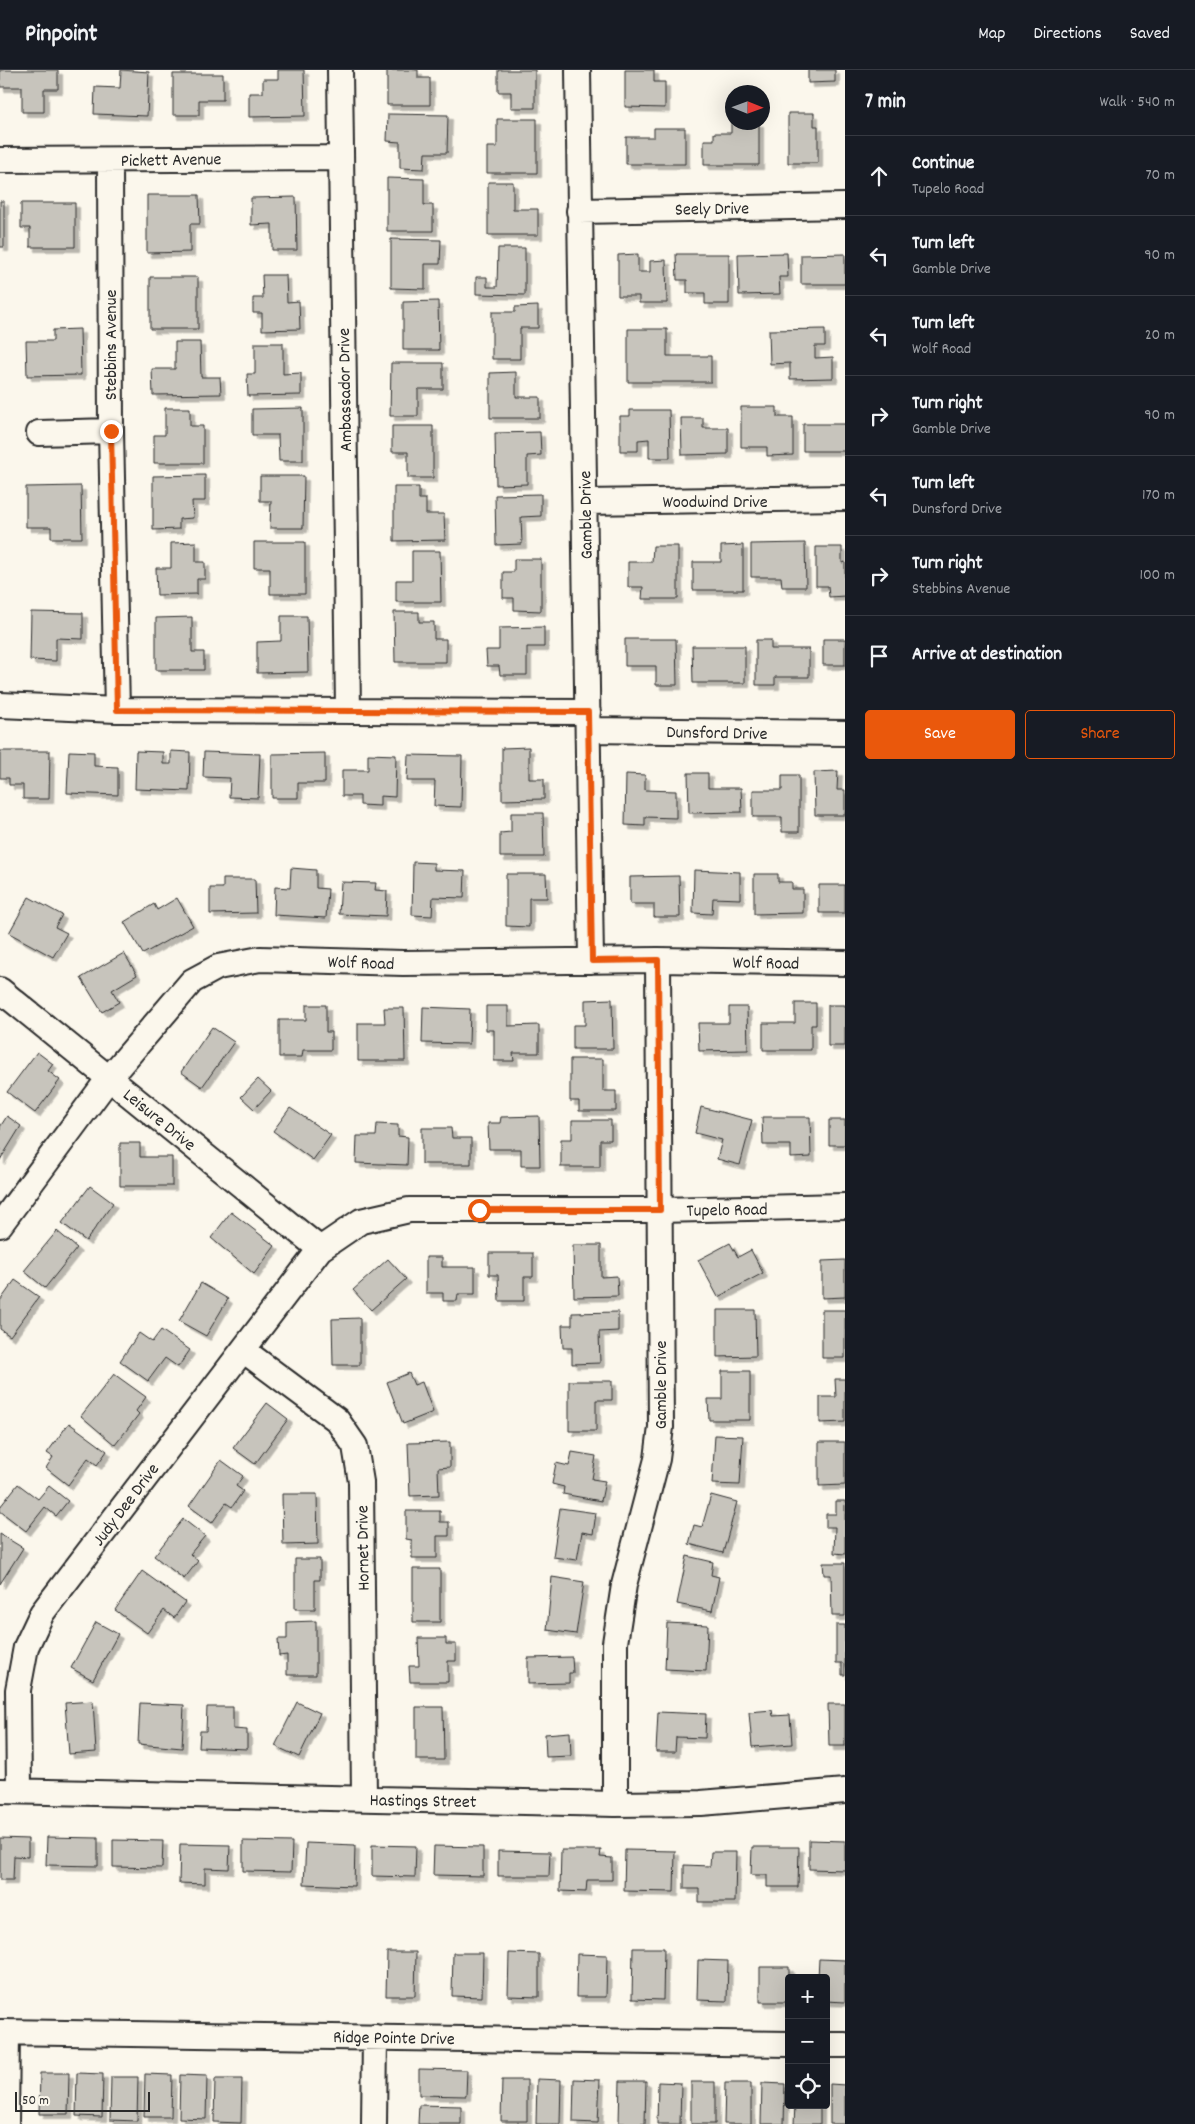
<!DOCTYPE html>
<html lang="en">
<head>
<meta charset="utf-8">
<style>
	body { margin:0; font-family:Dekko,sans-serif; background:#242831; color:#f1f3f6 }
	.controls { position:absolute; right:15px; bottom:15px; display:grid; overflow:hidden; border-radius:5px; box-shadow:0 5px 20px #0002 }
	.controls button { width:45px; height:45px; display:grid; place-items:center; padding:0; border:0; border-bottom:1px solid #363941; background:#171b24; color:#f1f3f6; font:25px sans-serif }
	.compass { position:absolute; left:725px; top:15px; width:45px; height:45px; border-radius:50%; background:#171b24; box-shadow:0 5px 20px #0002; rotate:91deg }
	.scale { position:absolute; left:15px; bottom:12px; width:135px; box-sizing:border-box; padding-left:5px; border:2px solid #2b2b2b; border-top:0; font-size:14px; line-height:18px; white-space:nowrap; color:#2b2b2b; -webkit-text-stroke:4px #fbf7ec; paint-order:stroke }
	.stop { position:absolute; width:15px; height:15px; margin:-11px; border:4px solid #ea580c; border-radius:50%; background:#fff }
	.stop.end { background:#ea580c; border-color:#fff; box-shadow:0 1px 5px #0008 }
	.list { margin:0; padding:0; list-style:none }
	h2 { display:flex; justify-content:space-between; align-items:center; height:65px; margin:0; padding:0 20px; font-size:21px }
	h2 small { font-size:16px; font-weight:400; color:#9ea1a6 }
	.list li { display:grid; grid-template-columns:32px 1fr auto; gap:15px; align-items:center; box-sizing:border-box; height:80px; padding:0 20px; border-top:1px solid #363941 }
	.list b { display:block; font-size:19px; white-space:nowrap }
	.list p { margin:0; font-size:16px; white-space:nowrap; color:#9ea1a6 }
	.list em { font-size:16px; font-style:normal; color:#9ea1a6 }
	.actions { display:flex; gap:10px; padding:15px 20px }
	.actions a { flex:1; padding:11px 0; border:1px solid #ea580c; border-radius:5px; text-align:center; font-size:18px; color:#ea580c }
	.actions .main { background:#ea580c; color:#fff }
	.icon { flex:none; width:28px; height:28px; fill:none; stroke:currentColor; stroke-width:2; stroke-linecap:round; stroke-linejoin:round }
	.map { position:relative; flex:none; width:845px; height:2054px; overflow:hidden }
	header { display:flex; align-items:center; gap:30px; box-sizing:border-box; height:70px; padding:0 25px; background:#171b24; border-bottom:1px solid #363941 }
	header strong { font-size:24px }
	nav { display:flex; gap:28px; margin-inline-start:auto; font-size:18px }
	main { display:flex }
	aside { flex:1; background:#171b24 }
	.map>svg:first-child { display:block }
	.building { fill:#c7c4bc; stroke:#2b2b2b; filter:url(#shadow) }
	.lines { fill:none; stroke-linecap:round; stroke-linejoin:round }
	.minor-casing { stroke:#2b2b2b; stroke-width:28 }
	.minor { stroke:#fbf7ec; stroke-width:24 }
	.route { stroke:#ea580c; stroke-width:6 }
	.labels { text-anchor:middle; stroke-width:4; stroke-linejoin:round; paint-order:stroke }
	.street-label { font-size:18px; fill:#2b2b2b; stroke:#fbf7ec }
</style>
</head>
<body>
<header>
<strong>Pinpoint</strong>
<nav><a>Map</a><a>Directions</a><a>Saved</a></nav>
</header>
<main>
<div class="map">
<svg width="845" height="2054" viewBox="0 0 845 2054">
	<defs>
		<filter id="shadow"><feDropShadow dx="4.5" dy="4.5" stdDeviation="0" flood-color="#0004"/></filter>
	</defs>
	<rect width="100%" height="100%" fill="#fbf7ec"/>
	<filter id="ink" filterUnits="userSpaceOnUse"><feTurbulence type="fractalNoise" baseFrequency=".02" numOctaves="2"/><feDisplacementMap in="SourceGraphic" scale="10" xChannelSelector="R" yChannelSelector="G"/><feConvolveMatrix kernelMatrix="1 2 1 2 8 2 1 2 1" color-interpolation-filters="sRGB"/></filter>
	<g filter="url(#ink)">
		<path class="building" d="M0,0H58V19H44V42H22V17H0Z
			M121,0L149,2L147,46L94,44L95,17L120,18Z
			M278,0H304L305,46L249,47V23H263V9H278Z
			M387,0H418V8H430V35H387Z
			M498,0H535V38H511V22H498Z
			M625,0H654V12H665V38L625,37Z
			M808,0H835V12L808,13Z
			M173,4H223V30H199V45H173Z
			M788,43H814V56H818V93H788Z
			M388,44L448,45L447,83H425L424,99L400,98V72L387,71Z
			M497,49H537V103H487V77H497Z
			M731,51L759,52V95H704V70H714V63H731Z
			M654,58H685V94H626V67H654Z
			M387,108L424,109V135H433V161H387Z
			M488,112H513V139H538V165H488Z
			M147,125H199L200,154H190V182L147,183Z
			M296,127L297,180H272V154L251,155V128Z
			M0,131H4V177H0Z
			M21,133H75V177H30V158H21Z
			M391,169L441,170L440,194H425V219L391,218Z
			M498,178H525V225L476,224V207H487V217H497Z
			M787,183L788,207H779L780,224L739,225L738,184Z
			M638,184V202H650V191L666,190L667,233H639V226H618V185Z
			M676,184H729V234H705V223H687V210H677Z
			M845,184V214H801V185Z
			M262,205H286L287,232L299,231L300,259L262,260V243H253V228H263Z
			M150,207H198V259H150Z
			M438,231L439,280H403V232Z
			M538,236V258H520V289H492V242H515V237Z
			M80,259L81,305L27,306L26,271H53V260Z
			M628,259H667V286H711V312H628Z
			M825,259V276H815V288L833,287V308L790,309V293L770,294L769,260Z
			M175,272H200L201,307H220L221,324L153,325L152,299H175Z
			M255,273H283V304L301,303V325L248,326L247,304H255Z
			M391,293H443V319H418V346H390Z
			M516,302V327H540V348H490V303Z
			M741,337H777V347H793V385L767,386V377H741Z
			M165,338H190V356H203V393H154V365H165Z
			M303,338V391H279L278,365H252V339Z
			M630,340H669L670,388H649V369L638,370V381H620V346H630Z
			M681,348H703V358H728V384L682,385Z
			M803,354H845V381H803Z
			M392,356H433V408H408V382H392Z
			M540,362L541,385L527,386V414L496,415L495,363Z
			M205,405V431H192L193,448L179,449V459L153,460V406Z
			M260,406H304L303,458H270L271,431H260Z
			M81,416L82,468H51V457H26V417Z
			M394,417H419V429H426V444H444L445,470L394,471Z
			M541,424V446L521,447L522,474L496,475L495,425Z
			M196,472V492H205V509H197V524L157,525L156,498H171V473Z
			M254,472H305V524H270V498H254Z
			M805,473L806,517H782L781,507H751V474Z
			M743,475V520H693V492H721V476Z
			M653,476H678V529H642L643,517H628V492H652Z
			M816,477H842V493L845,492V526L829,527L828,516H816Z
			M412,481H440L441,532H396V510H412Z
			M514,489H541V541L514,540V528H503V502H514Z
			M31,542L83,543V569L56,568V591L30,590Z
			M394,542H419V552H434V569H446V592H395Z
			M281,546H307L308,602L257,603V572L281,571Z
			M192,547V582H204V600H156V548Z
			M544,557V577H527V605H500L499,596H487L486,580H499V558Z
			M625,569H676L677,615H656V596H625Z
			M823,569H845V595H823Z
			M756,570H771V579H809V607H775V615H756Z
			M692,576H745V613H693Z
			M529,677V709H544V729L502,730V678Z
			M0,681H50L49,729H23V715H9V708H0Z
			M69,681L94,682V696L118,697V725L67,723Z
			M136,681L163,682V694H171V681L190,682L189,721L135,719Z
			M204,682L260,684L258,728L229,727L230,708L203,707Z
			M325,683V713H298V728H272V684Z
			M368,684L396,685L395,727L380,726V736L360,735V726H342V700H368Z
			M408,685L462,686L461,737L434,736L435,711H407Z
			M838,701L837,720H845V745H815L814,702Z
			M688,703H708V718H741L742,742L689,743Z
			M626,704L645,705V720L676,721V748L645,747V756L625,755Z
			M782,705H799V762H782V747H753V720H782Z
			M511,743H543L544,787H500V763L511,762Z
			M413,792L434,793V800L465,801L464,828L433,827L432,846L412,845Z
			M291,798L316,800V818L328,819L326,848L274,845L275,817L290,818Z
			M694,800L740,802V829L713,828L712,844L693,843Z
			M506,804H546L547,828H529V857L506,856Z
			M754,804H778V812H792V819H803V843L754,844Z
			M679,806L680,847H654V834H630V807Z
			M223,809H255L256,843L210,844V818H223Z
			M341,812L376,813L375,820L387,821L386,846L339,844Z
			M819,815H845V843H819Z
			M29,827L62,845L55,857L67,863L53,887L9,863Z
			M177,828L193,856L143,884L124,852L154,834L157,840Z
			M124,883L137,905L112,920L119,932L102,942L81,908Z
			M612,929L613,979H573V955H585V930Z
			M795,933H816V955H811V980H763V953H795Z
			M306,935H326V962H331V980H303L302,987H279V950H306Z
			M828,935H845V976H828Z
			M486,936H508V956L539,955V983H513L514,991H494V960H486Z
			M423,937L470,939L469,974L422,973Z
			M729,937H747L748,980L699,981L698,953H729Z
			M384,938H404L405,991H358V953H385Z
			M212,957L234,972L202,1017L181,1002Z
			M37,982L53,994L48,1001L60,1010L35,1043L7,1022Z
			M570,989H603V1021H616V1041H579V1031H570Z
			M258,1009L271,1021L254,1039L241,1027Z
			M701,1037L752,1050L740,1095L717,1089L722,1070L695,1063Z
			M290,1038L331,1065L313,1090L273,1061Z
			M7,1046L21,1056L0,1090V1057Z
			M539,1046L540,1096H521V1079H489L488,1053H500L501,1047Z
			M762,1047H810L811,1087L791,1088V1075H763Z
			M572,1050H611V1070H600V1097H561V1069H572Z
			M829,1050H845V1075H829Z
			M377,1054L398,1055V1066L408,1067L407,1095L356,1093L357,1066H376Z
			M422,1058H451L452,1068H471V1094H422Z
			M120,1073H140V1087H172V1116H120Z
			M90,1116L113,1133L86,1171L62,1153Z
			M231,1142L275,1176L254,1204L211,1168Z
			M57,1161L77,1178L45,1218L24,1201Z
			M730,1173L738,1187L751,1180L763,1203L718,1227L698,1190Z
			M573,1175H601V1207L617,1206L618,1226L574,1227Z
			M489,1183H533V1207H524V1231H499L498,1205H489Z
			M426,1187H442V1197H475V1224H458L457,1231H443V1223H426Z
			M388,1189L406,1209L371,1240L353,1220Z
			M845,1190V1227L822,1228V1191Z
			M15,1210L39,1227L10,1266L0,1259V1231Z
			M201,1213L228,1229L206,1266L179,1251Z
			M717,1240H755L756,1286L717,1287Z
			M822,1240H845V1288H822Z
			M618,1242V1261L599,1262L600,1293L572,1294V1278H563L562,1255H572V1243Z
			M360,1248V1295H333L332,1249Z
			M161,1260L190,1280L178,1297L165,1288L148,1311L120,1291L139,1263L152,1272Z
			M722,1301H750V1350H709L708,1329H722Z
			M409,1303L414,1315L422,1312L433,1342L403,1354L387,1312Z
			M114,1304L146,1327L136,1341L139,1344L115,1375L81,1346Z
			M835,1309H845V1352L820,1353V1327H836Z
			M569,1311H612V1330H596V1361H569Z
			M267,1333L288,1349L255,1394L233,1378Z
			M69,1353L107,1381L97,1395L88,1388L68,1415L46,1398L53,1387L47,1383Z
			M715,1365L743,1366L740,1415L712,1414Z
			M450,1372V1397L438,1398L439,1425L410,1426L408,1373Z
			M819,1372H845V1415L819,1416Z
			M572,1382L596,1386L592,1409L605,1411L601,1431L563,1424L564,1417L552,1414L556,1393L569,1396Z
			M221,1390L243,1406L236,1416L243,1421L232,1437L226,1433L212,1453L189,1436Z
			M18,1414L38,1429L49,1416L68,1431L56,1446L45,1437L26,1461L0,1441V1437Z
			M282,1424H317L318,1474L283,1475Z
			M711,1425L737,1432L723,1483L689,1474L694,1455L702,1457Z
			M836,1431H845V1484L834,1483L835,1457H826V1444H836Z
			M560,1438L596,1443L593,1464L582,1462L577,1490L553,1487Z
			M406,1441H440V1452H449V1466H437V1488H412V1470L406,1469Z
			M183,1449L205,1466L190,1484L198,1491L184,1509L154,1486Z
			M0,1464L23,1478L0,1514Z
			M687,1486L713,1492L711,1505L719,1507L712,1541L677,1534Z
			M295,1489H320V1510H315V1539H295Z
			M823,1493H845V1546H832L831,1505H824Z
			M413,1499H440V1552H413Z
			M142,1501L185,1532L174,1548L164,1540L147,1563L115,1540Z
			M552,1507L584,1512L576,1564L547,1560Z
			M316,1551V1605H287V1585L279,1586L278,1569H287V1552Z
			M96,1552L118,1564L93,1610L71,1598Z
			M667,1553L708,1555L706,1601L665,1599Z
			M836,1555H845V1605H842V1593H836Z
			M418,1568H446V1574H456V1591H448V1612H410L409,1596H419Z
			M572,1587L573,1603H569V1613L528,1614V1588Z
			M93,1631L96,1682L69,1684L65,1633Z
			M297,1632L320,1643L299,1687L275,1676Z
			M140,1633L184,1635L182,1678L138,1674Z
			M828,1634H845V1676H829Z
			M207,1637H233V1659L247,1660V1679L199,1677L200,1661H206Z
			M416,1637H443L444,1690H416Z
			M772,1640L773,1646L790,1645L792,1674L752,1677L749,1642Z
			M658,1642L706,1644L705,1668L676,1667L675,1682H656Z
			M570,1662L571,1686L546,1687L545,1664Z
			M47,1767L98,1768V1796L46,1795Z
			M0,1768L28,1769V1787L14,1786L13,1810H0Z
			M113,1770L163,1771L162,1798L113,1797Z
			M809,1770L845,1771V1800L809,1799Z
			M243,1771L292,1772L291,1802L243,1801Z
			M306,1773L355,1775L354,1816L304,1814Z
			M180,1774L230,1775L229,1799L205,1798V1814L179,1813Z
			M372,1775L416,1776L415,1807L372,1806Z
			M434,1776L483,1777V1806L433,1805Z
			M752,1777H799L798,1817H767V1805H751Z
			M561,1780H601L600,1787L612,1788V1810H587L586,1822L560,1821Z
			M625,1780L675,1781L674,1822L624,1821Z
			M498,1781L550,1782L549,1806H498Z
			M711,1782H736L735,1832H699V1819H684V1795L710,1796Z
			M633,1878H664L663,1930L632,1929Z
			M387,1882H416L415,1926H386Z
			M453,1883H483L482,1927L452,1926Z
			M509,1883L539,1884V1927L508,1926Z
			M577,1884L607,1885L606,1927H576Z
			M819,1889L845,1890V1932L826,1931V1908H818Z
			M698,1890L728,1891L727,1931L697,1930Z
			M760,1897H789V1932H760Z
			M419,1999L467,2000L466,2026L419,2025Z
			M40,2003H69L68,2044H39Z
			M77,2003L103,2004L102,2047L76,2046Z
			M145,2004L172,2005L171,2047H144Z
			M180,2005L207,2006L206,2049L179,2048Z
			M111,2007H138L137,2051L110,2050Z
			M215,2009H242L241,2053L214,2052Z
			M537,2009L561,2010L560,2054H536Z
			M574,2009L600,2010L598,2053L573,2052Z
			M502,2010H527V2051H501Z
			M620,2011H646L645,2054L619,2053Z
			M658,2012L681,2013L680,2054H657Z
			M691,2012H715V2054H691Z
			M725,2013H751V2054H724Z
			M762,2013L785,2014L784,2054H761Z
			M830,2014L845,2015V2054H830Z
			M419,2035L461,2036V2054H418Z
			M795,2035H820V2054H794Z"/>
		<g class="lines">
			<defs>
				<path id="minor" d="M340,0L348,641
					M578,0L591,891
					M0,90L341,88
					M110,90L111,361L117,640
					M579,141L845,136
					M39,363L111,361
					M585,432L845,428
					M0,635L117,640L588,642
					M588,660L845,663
					M0,920L320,1179
					M0,1155L109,1008L192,911L218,897L260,889L403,893L658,890L845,893
					M243,1280L337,1350L355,1376L361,1412L364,1728
					M0,1721L615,1734L701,1733L845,1721
					M19,1721L18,1620L26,1577L42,1543L320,1179L361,1151L409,1140H659L845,1136
					M615,1734V1573L624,1515L657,1389L661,1357L658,890
					M0,1962L789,1974
					M826,1975H845
					M6,2054L7,1962
					M374,2054L375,1967"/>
			</defs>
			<use href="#minor" class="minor-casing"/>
			<use href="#minor" class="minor"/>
		</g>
	</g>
	<g class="lines" filter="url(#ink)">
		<path class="route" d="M111,361L117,640L588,642L592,891L658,890L660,1140H479"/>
	</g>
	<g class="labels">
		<g class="street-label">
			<text transform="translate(171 89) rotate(-1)" y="6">Pickett Avenue</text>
			<text transform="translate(712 138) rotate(-1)" y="6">Seely Drive</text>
			<text transform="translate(110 275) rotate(-90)" y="6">Stebbins Avenue</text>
			<text transform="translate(344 320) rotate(-91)" y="6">Ambassador Drive</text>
			<text x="715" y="437">Woodwind Drive</text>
			<text transform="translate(585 445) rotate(-91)" y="6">Gamble Drive</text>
			<text transform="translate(717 662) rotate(1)" y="6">Dunsford Drive</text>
			<text transform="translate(361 892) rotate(2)" y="6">Wolf Road</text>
			<text transform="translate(766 892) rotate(1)" y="6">Wolf Road</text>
			<text transform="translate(160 1049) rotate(39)" y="6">Leisure Drive</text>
			<text transform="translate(727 1139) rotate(-1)" y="6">Tupelo Road</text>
			<text transform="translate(660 1315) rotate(-90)" y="6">Gamble Drive</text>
			<text transform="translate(125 1434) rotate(-53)" y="6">Judy Dee Drive</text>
			<text transform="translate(362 1478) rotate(-91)" y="6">Hornet Drive</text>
			<text transform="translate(423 1730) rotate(1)" y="6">Hastings Street</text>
			<text transform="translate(394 1967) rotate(1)" y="6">Ridge Pointe Drive</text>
		</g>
	</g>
</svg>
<div class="controls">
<button>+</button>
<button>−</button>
<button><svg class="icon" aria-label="locate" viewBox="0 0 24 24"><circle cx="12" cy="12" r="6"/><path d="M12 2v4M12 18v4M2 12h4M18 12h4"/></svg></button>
</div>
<svg class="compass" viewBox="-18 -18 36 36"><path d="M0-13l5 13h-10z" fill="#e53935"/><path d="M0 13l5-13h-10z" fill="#9ea1a6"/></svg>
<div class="scale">50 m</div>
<div class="stop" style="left:479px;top:1140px"></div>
<div class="stop end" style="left:111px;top:361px"></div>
</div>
<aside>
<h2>7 min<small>Walk · 540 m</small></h2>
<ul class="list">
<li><svg class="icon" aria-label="ahead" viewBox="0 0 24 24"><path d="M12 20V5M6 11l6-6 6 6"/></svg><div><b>Continue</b><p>Tupelo Road</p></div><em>70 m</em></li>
<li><svg class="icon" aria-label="left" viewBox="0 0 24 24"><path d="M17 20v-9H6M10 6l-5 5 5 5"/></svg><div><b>Turn left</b><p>Gamble Drive</p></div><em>90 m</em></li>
<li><svg class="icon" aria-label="left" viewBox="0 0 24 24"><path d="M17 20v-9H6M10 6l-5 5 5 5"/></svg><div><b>Turn left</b><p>Wolf Road</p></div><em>20 m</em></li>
<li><svg class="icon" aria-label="right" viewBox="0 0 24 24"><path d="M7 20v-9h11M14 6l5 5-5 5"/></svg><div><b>Turn right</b><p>Gamble Drive</p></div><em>90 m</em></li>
<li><svg class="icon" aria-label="left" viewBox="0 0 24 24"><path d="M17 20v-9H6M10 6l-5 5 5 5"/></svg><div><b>Turn left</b><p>Dunsford Drive</p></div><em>170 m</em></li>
<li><svg class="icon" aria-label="right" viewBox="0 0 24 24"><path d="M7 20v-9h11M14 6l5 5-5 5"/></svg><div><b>Turn right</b><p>Stebbins Avenue</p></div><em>100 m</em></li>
<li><svg class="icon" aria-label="arrive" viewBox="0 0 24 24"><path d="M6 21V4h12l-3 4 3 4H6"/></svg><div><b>Arrive at destination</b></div></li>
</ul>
<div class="actions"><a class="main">Save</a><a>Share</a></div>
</aside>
</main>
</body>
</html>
